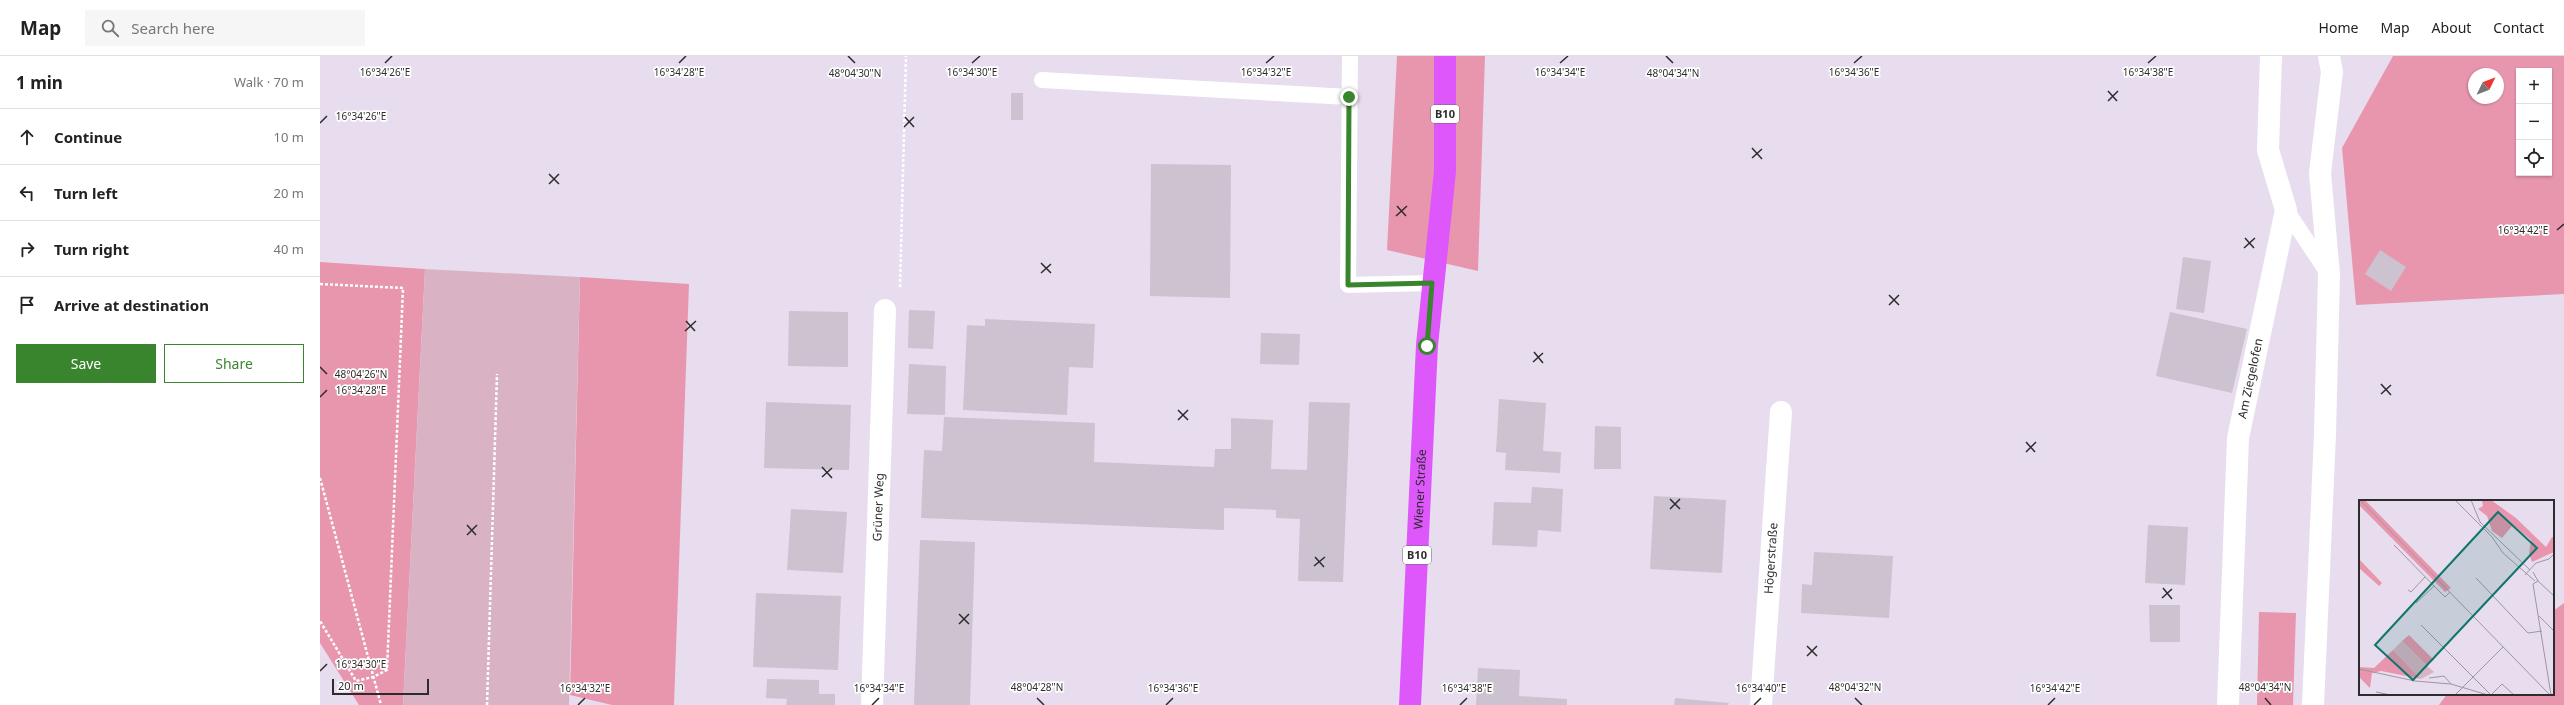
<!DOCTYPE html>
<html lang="en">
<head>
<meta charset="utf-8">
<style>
	body { margin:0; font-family:"Noto Sans",sans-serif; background:#f6f6f6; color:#222 }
	.controls { position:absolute; right:12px; top:12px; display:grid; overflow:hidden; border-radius:0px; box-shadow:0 1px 3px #0004 }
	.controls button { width:36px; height:36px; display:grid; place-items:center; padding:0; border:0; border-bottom:1px solid #e0e0e0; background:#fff; color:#222; font:20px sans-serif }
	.compass { position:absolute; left:2148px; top:12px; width:36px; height:36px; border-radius:50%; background:#fff; box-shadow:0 1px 3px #0004; rotate:47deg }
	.scale { position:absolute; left:12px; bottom:10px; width:97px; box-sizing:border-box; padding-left:4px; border:2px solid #2c2c2c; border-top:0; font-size:11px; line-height:14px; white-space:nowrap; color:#2c2c2c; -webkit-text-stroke:3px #fff; paint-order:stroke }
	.stop { position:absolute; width:12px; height:12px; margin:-9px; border:3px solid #38852d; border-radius:50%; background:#fff }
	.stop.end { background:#38852d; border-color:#fff; box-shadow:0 1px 4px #0008 }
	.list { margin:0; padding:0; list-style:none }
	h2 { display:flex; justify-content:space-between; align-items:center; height:52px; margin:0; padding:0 16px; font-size:17px }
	h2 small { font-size:13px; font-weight:400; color:#767676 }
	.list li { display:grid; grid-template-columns:26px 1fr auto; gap:12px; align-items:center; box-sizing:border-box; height:56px; padding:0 16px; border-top:1px solid #e0e0e0 }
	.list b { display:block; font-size:15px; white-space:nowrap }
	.list em { font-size:13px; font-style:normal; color:#767676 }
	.actions { display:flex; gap:8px; padding:12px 16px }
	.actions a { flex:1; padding:9px 0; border:1px solid #38852d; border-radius:0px; text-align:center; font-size:14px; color:#38852d }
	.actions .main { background:#38852d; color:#fff }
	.icon { flex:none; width:22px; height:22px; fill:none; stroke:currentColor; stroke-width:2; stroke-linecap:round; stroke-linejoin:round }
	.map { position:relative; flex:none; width:2244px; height:649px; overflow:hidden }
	header { display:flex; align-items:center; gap:24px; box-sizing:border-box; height:56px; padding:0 20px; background:#fff; border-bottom:1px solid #e0e0e0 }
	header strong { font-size:19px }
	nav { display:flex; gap:22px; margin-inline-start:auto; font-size:14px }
	.search { width:280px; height:36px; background:#f6f6f6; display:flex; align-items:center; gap:10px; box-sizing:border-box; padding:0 14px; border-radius:0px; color:#767676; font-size:15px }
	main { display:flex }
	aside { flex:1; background:#fff }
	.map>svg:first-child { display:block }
	.green { fill:#e896ae; fill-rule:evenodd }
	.cemetery { fill:#d9b3c4 }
	.building { fill:#ccc2d0 }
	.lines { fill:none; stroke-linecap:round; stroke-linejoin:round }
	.path { stroke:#fff; stroke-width:2.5; stroke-dasharray:3 2; stroke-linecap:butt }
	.lane { stroke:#fff; stroke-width:16 }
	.street { stroke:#fff; stroke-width:22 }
	.primary { stroke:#dd57fa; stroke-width:22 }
	.route { stroke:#38852d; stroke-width:5 }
	.ticks { fill:none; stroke:#2c2c2c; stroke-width:1.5 }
	.labels { text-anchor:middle; stroke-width:3.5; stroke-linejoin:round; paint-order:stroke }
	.shield { fill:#fff; stroke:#6b6b6b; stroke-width:1 }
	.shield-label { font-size:11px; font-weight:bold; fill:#2c2c2c }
	.street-label { font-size:12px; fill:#2c2c2c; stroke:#fff }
	.inset-road { fill:none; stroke:#9d96a0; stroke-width:1 }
	.view { fill:#0f766e; fill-opacity:0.15; stroke:#0f766e; stroke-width:2 }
	.inset-edge { fill:none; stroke:#2c2c2c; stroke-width:2 }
	.ticks-label { font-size:10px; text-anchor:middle; fill:#2c2c2c; stroke:#fff; stroke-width:3.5; stroke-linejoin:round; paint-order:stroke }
</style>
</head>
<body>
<header>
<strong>Map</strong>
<div class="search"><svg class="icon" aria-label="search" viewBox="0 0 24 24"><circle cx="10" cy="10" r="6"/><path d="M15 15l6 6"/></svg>Search here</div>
<nav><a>Home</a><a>Map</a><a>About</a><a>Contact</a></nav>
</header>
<main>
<aside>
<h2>1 min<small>Walk · 70 m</small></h2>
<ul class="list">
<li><svg class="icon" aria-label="ahead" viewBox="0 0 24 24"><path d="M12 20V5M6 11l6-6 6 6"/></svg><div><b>Continue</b></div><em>10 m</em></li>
<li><svg class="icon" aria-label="left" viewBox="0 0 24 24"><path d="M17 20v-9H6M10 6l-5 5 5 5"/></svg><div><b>Turn left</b></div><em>20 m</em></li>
<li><svg class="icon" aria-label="right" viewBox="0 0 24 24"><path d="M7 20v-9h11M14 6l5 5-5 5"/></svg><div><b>Turn right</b></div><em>40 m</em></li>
<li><svg class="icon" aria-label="arrive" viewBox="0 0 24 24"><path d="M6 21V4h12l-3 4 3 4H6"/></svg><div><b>Arrive at destination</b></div></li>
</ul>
<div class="actions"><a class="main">Save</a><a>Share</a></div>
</aside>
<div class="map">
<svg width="2244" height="649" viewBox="0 0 2244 649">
	<rect width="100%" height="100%" fill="#e8ddee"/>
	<path class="green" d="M1077,0H1165L1158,215L1067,194Z
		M2073,0H2244V238L2036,249L2022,92ZM2199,15H2229V117H2199ZM2154,18H2178V42H2154Z
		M0,206L105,213L83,649H39L0,587Z
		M260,221L369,228L354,649H292L250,639Z
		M2244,547V649H2119L2127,638H2233V555Z
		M1939,556L1976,557L1973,649H1937Z"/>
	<path class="cemetery" d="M105,213L260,221L249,649H83Z"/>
	<path class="building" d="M691,37H703V64H691Z
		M831,108L911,109L910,242L830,240Z
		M2060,194L2086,211L2071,235L2045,218Z
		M1863,201L1891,205L1884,257L1856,253Z
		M589,254L615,255L613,293L588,292Z
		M469,255L528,256V311L468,310Z
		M1850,256L1927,273L1912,337L1836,320Z
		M665,263L775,268L773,312L749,311L747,359L643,354L647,269L665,270Z
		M941,277L980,278L979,309L940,308Z
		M589,308L626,310L625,359L587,358Z
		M1179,343L1226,347L1223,395L1241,396L1240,417L1185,414L1186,397L1176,396Z
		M446,346L531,349L529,414L444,412Z
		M989,346L1030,347L1023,526L978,525L980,463L956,462V454L904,452V474L601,462L604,394L622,395L624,361L775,367L774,406L894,411L895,393H911V362L953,364L951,413L987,414Z
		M1275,370L1301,371V413H1274Z
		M1212,431L1243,433L1241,476L1218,474L1217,491L1172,489L1174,446L1211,447Z
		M1334,440L1406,444L1402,517L1330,513Z
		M471,453L527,456L523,517L467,514Z
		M1828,469L1868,471L1865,529L1825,527Z
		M600,484L655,486L650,649H594Z
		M1494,496L1573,500L1569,562L1481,557L1482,528L1492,529Z
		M436,537L521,540L518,614L433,611Z
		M1829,549H1860V586H1830Z
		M1158,612L1200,614L1199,640L1247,643V649H1156Z
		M447,623L499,624V638H515V649H466L467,643L446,642Z
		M1355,642L1409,647L1408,649H1354Z"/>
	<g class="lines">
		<path class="path" d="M0,228L83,232L67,614L53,621L36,625L0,565
			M580,231L586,0
			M0,422L61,649
			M167,649L177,318"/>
		<path class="lane" d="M1030,0L1028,229L1113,227
			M722,24L1029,41
			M1966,154L2008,217"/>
		<g class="street">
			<path id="s1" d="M552,649L565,254"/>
			<path id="s2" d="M1441,649L1461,356"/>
			<path id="s3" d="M1908,649L1918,382L1966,154L1948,94L1951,0"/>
			<path d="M1993,649L2005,378L2009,219L2000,117L2012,16L2009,0"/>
		</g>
		<path class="primary" id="s4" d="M1090,649L1107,289L1125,115V0"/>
	</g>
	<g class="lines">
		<path class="route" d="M1029,41L1028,229L1112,227L1107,290"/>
	</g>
	<path class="ticks" d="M528,0L535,7M1346,0L1353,7M65,7L72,0M359,7L366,0M652,7L660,0M946,7L954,0M1240,7L1248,0M1534,7L1542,0M1828,7L1836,0M1788,35L1797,45M1788,45L1798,35M585,61L594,71M0,67L7,60M584,71L594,61M1432,92L1442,103M1432,102L1442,93M229,118L239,128M229,128L239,118M1077,150L1086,160M1076,160L1087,150M2237,174L2244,168M1925,182L1934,192M1924,192L1935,182M721,207L731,217M721,217L731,208M1569,239L1579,249M1569,249L1579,239M366,265L375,275M365,275L376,265M1214,296L1223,307M1213,306L1223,297M0,311L7,318M2061,328L2071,339M2061,338L2071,329M0,341L7,334M858,354L868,364M858,364L868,354M1706,386L1715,396M1706,396L1716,386M502,411L512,422M502,421L512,412M1350,443L1360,453M1350,453L1360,443M147,469L156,479M147,479L157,469M995,501L1004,511M994,510L1005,501M1843,532L1852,543M1842,542L1852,533M639,558L649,568M639,568L649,558M1487,590L1497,600M1487,600L1497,590M0,615L7,608M717,642L724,649M1535,642L1542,649M1945,642L1951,649M258,649L265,642M552,649L559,642M846,649L853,642M1140,649L1147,642M1434,649L1441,642M1728,649L1735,642"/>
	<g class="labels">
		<g class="shield">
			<rect x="1111" y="49" width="28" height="18" rx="3"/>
			<rect x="1083" y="490" width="28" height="18" rx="3"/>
		</g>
		<g class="shield-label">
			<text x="1125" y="62">B10</text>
			<text x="1097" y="503">B10</text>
		</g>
		<g class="street-label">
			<text dy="4" stroke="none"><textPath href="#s3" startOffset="328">Am Ziegelofen</textPath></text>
			<text dy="4" stroke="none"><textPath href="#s4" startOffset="216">Wiener Straße</textPath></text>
			<text dy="4" stroke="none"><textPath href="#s1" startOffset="198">Grüner Weg</textPath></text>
			<text dy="4" stroke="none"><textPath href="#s2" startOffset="147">Högerstraße</textPath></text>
		</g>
	</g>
	<g transform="translate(2039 444)">
		<rect width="195" height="195" fill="#e8ddee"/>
		<path d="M0,0H6L92,88L86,92L0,5ZM123,0H132L157,18L187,47L193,37L195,38V52L173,62L170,53L172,40L154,25L143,38L133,31L128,16L119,9L124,6ZM0,59L23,83L20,86L0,68ZM50,135L75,160L67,165L43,141ZM34,150L62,179L22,171L13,173L11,188L0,177V167L15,168Z" fill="#e896ae"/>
		<path d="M43,141L67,165L75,172L62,179L34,150Z" fill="#d9b3c4"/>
		<path class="inset-road" d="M1,0L191,195M96,0L133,37L144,53L176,81M112,0L121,22L171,70M35,45L86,97L91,92M174,72L179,81L195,96M166,75L177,63L190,59L195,54M117,78L169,133L183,131M179,81L174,84L192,195M49,90L52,92L66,77M57,103L75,86M180,116L195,131M62,125L132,195M0,169L56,181L92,184L129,195M70,178L85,176L92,184M17,192L32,195M96,195L144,147M132,195L143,184L155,195"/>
		<path class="view" d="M139,12L178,48L54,180L16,145Z"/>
		<rect width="195" height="195" class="inset-edge"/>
	</g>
	<g class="ticks-label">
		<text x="65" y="20">16°34'26"E</text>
		<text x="359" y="20">16°34'28"E</text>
		<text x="652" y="20">16°34'30"E</text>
		<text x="946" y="20">16°34'32"E</text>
		<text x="1240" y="20">16°34'34"E</text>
		<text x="1534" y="20">16°34'36"E</text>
		<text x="1828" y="20">16°34'38"E</text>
		<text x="535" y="21">48°04'30"N</text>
		<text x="1353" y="21">48°04'34"N</text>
		<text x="41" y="64">16°34'26"E</text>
		<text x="2203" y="178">16°34'42"E</text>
		<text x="41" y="322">48°04'26"N</text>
		<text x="41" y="338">16°34'28"E</text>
		<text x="41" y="612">16°34'30"E</text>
		<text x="717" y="635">48°04'28"N</text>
		<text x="1535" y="635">48°04'32"N</text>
		<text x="1945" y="635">48°04'34"N</text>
		<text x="265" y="636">16°34'32"E</text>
		<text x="559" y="636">16°34'34"E</text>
		<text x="853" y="636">16°34'36"E</text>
		<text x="1147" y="636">16°34'38"E</text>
		<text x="1441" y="636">16°34'40"E</text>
		<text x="1735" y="636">16°34'42"E</text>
	</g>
</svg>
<div class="controls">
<button>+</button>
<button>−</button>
<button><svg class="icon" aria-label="locate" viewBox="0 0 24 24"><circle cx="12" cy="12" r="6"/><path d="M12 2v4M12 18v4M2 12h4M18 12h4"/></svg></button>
</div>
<svg class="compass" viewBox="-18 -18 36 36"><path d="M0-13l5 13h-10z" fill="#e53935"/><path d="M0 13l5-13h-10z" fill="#767676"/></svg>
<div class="scale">20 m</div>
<div class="stop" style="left:1107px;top:290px"></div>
<div class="stop end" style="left:1029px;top:41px"></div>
</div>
</main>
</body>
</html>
